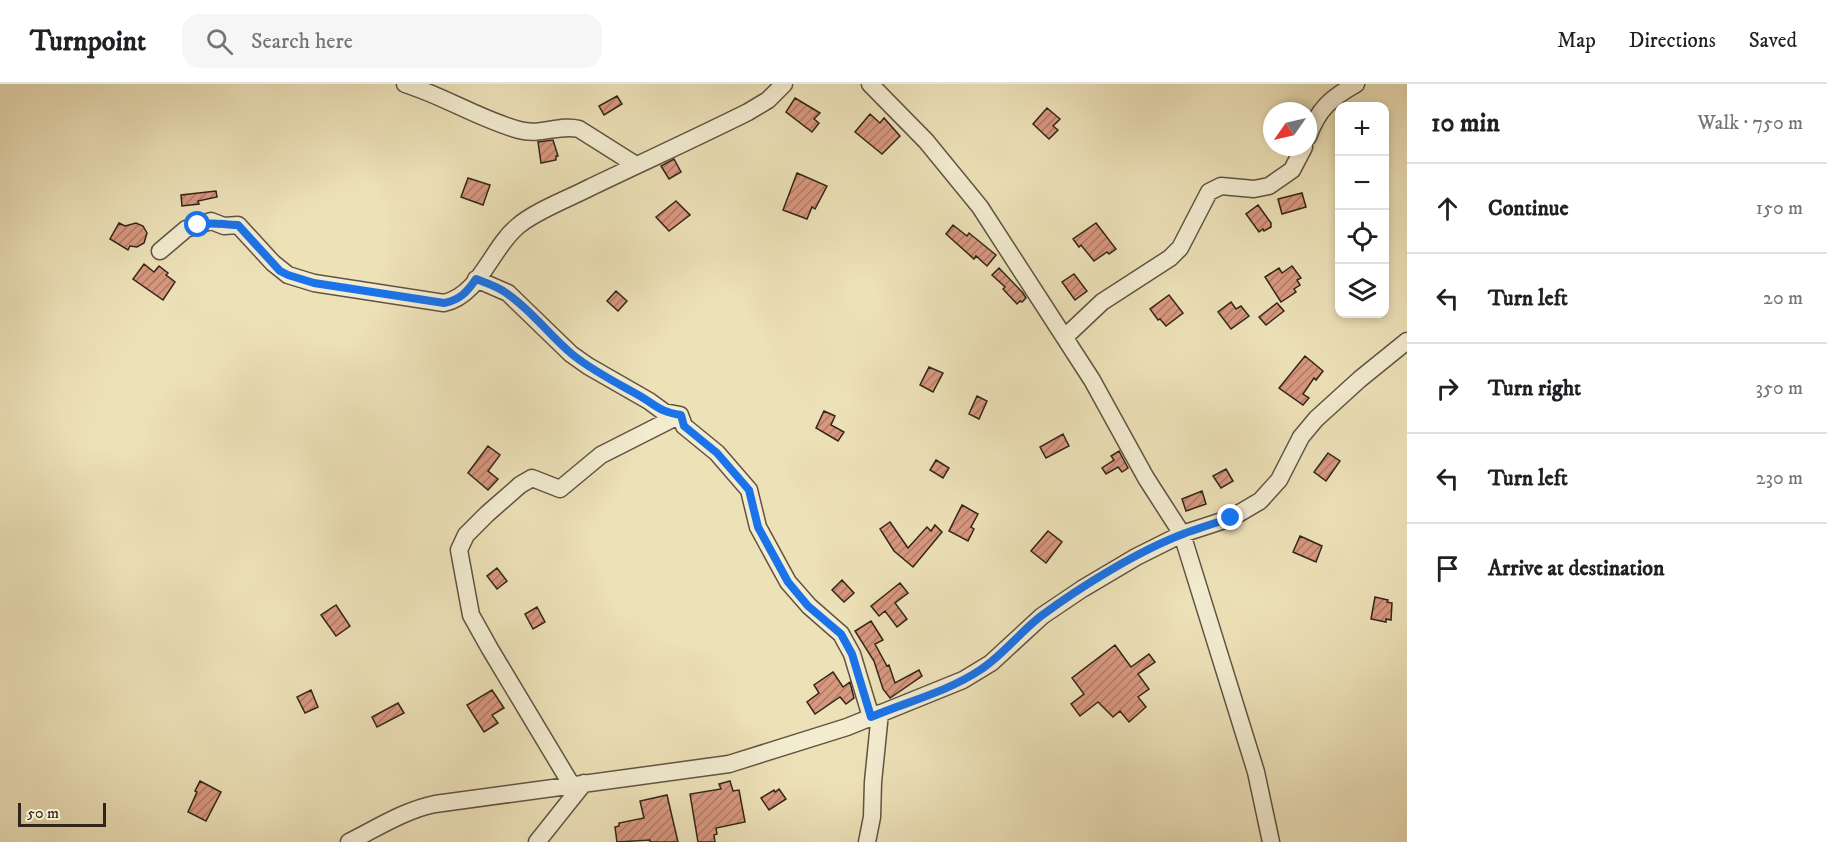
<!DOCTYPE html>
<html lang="en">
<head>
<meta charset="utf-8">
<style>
	body { margin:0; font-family:"IM FELL DW Pica",serif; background:#f6f6f6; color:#202124 }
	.controls { position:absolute; right:18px; top:18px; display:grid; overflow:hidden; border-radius:12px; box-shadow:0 3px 9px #0003 }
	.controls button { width:54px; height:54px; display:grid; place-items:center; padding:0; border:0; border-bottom:2px solid #e0e0e0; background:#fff; color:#202124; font:30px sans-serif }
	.compass { position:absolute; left:1263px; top:18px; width:54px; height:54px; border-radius:50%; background:#fff; box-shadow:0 3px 9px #0003; rotate:236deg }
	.scale { position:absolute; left:18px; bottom:15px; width:88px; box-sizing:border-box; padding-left:6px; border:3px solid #312519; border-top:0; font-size:16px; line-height:21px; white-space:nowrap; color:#312519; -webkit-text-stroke:4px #f3ecd1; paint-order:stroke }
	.stop { position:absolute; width:18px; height:18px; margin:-14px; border:4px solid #1a73e8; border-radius:50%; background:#fff }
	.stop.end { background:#1a73e8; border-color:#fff; box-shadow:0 2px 6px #0008 }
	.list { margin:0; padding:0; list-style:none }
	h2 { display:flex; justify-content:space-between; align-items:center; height:78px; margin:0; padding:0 24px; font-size:26px }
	h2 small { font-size:20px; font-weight:400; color:#757577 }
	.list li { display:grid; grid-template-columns:39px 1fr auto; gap:18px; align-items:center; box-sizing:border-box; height:90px; padding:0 24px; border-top:2px solid #e0e0e0 }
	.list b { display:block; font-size:22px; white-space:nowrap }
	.list em { font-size:20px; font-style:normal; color:#757577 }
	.icon { flex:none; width:33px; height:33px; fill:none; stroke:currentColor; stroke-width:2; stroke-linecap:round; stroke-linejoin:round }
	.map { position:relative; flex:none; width:1407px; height:758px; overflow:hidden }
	header { display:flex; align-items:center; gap:36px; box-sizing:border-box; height:84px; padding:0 30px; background:#fff; border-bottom:2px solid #e0e0e0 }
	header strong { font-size:28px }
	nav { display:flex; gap:33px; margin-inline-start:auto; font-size:21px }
	.search { width:420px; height:54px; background:#f6f6f6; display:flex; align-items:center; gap:15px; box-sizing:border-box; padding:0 21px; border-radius:18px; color:#757577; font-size:22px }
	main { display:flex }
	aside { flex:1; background:#fff }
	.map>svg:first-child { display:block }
	.building { fill:url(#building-hatch); stroke:#312519; stroke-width:1.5 }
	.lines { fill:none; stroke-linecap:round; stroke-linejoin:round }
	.minor-casing { stroke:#605441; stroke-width:19 }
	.minor { stroke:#f3ecd1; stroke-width:16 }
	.route { stroke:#1a73e8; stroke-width:8 }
</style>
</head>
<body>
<header>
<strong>Turnpoint</strong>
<div class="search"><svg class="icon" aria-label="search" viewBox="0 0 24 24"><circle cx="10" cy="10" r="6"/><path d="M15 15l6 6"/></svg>Search here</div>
<nav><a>Map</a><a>Directions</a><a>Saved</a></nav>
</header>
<main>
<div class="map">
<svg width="1407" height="758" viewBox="0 0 1407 758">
	<defs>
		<pattern id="building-hatch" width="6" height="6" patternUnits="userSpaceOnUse" patternTransform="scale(1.5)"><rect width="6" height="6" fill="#d8977f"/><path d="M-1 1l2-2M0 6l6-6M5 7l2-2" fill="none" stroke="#b07b67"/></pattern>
	</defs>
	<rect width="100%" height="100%" fill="#ede1b8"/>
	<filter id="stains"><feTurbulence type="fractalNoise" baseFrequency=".00333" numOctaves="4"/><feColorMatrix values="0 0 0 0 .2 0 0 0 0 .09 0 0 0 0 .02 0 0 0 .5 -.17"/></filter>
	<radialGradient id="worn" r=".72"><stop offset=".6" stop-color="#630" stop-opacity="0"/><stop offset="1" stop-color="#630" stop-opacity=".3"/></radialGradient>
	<path class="building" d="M617,12L622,20L604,31L599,22Z
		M795,14L820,29L814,35L819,39L812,48L786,28Z
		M1047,24L1060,35L1053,42L1058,46L1049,55L1033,40Z
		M870,30L880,39L884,34L900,52L882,70L855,48Z
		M553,56L558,72H556V76L541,79L538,58Z
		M674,75L681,88L669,95L661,82Z
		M797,89L827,102L815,125L812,123L807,135L783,126Z
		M468,94L490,101L483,121L461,113Z
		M216,107L217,113L198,117L199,120L182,122L181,111Z
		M1302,109L1306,123L1282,130L1278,115Z
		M676,117L690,131L669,147L656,133Z
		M1258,121L1271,139V143L1264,147L1263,145L1259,148L1246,130Z
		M119,139L125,142L136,139L143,142L147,149L144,159L137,163L130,162L128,166L110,155Z
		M1096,139L1116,165L1109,170L1107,168L1094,177L1081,161L1079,163L1073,155Z
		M953,141L967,152L969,149L996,171L987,182L976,172L974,175L946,150Z
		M144,180L154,188L159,182L168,189L166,191L175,198L163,216L133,195Z
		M1292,182L1301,194L1297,196L1300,201L1294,205L1296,208L1281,218L1265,193L1279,184L1282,189Z
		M999,184L1023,209L1026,214L1022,218L1020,217L1017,220L1003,205L1005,203L992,191Z
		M1074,190L1087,207L1075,216L1062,198Z
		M616,207L627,217L618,227L607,217Z
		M1169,211L1183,229L1166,242L1160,235L1158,236L1150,225Z
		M1231,218L1236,225L1241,222L1249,232L1231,245L1218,228Z
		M1277,219L1284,227L1266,241L1259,233Z
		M1305,272L1323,287L1316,296L1314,294L1303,310L1309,314L1303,321L1279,304Z
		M929,283L943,289L933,308L920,301Z
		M977,312L987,317L979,335L969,330Z
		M824,327L835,332L831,341L844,348L838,357L816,344Z
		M1063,350L1069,362L1046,374L1040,363Z
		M488,362L500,371L488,387L498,395L488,406L468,389Z
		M1119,367L1128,384L1122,388L1118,383L1106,390L1102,384L1114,376L1111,372Z
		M1328,369L1340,377L1326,397L1314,388Z
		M936,376L949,384L943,394L930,386Z
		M1226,385L1233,397L1221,404L1213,392Z
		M1202,407L1206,420L1186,427L1182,415Z
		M962,421L978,430L971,443L974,445L968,457L949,447Z
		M890,438L908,464L927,443L931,447L935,441L942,448L913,483L894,467L880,445Z
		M1048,447L1062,458L1046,479L1031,467Z
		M1300,452L1322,462L1316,478L1293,468Z
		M497,484L507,497L497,505L487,492Z
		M842,496L854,509L844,518L832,506Z
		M900,499L908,509L895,519L907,535L897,543L885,527L879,532L871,522Z
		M1375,513L1388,516L1387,518L1392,519L1391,536L1386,535V538L1371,535Z
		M336,521L350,542L336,552L321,531Z
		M537,523L545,538L533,545L525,530Z
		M871,537L883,556L875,560L887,582L889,581L895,599L919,586L922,592L890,614L883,605L874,577L855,547Z
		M1115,561L1131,583L1149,570L1155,578L1138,590L1149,605L1138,613L1146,623L1129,638L1120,627L1113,633L1098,618L1080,632L1071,620L1084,610L1072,594Z
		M833,588L843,603L850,598L854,614L846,620L840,613L815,630L807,618L819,609L814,601Z
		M311,606L318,623L305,629L297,613Z
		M492,606L504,624L492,631L498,639L484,648L467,621Z
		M398,619L404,629L377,643L372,633Z
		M200,697L221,708L206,737L188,728L197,708L195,707Z
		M730,697L733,707L739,706L745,738L716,744L717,750L714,751L715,758H698L690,710L721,705L719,700Z
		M779,705L786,715L769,726L761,714L774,706L775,708Z
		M667,711L678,758H650V756L617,758L615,743L619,742V739L644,734L640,717Z"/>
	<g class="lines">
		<defs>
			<path id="minor" d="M405,0C444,12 479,35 519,46C541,52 559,40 579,45L636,81
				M870,0L926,57L980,123L1092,296L1146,394L1182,450L1256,688L1271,758
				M1308,53C1318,25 1331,14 1356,0
				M160,167L186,145L211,137L224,142L238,141L273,179L288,191L314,199L444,219C480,211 491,164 518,142C535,127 570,114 591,103C643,78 696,54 748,28L768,16L784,0
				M476,195L508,209L571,270L588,282L649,317L664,328L680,331L684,342L717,369L749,406L758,443L788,498L809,522L841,550L852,570L871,633
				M1065,253L1102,218L1170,174L1180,164L1209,108L1221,102L1254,105L1269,102L1292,86L1304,63
				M571,700L490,565L471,531L459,466L466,451L487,430L520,401L532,394L560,405L601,371L680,331
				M349,758C377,744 405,726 435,720L729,680L847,643L963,596L991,579L1042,532L1082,505L1136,473L1182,450L1231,434L1260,417L1279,396L1301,353L1316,335L1360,295L1407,257
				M537,758L584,699
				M867,758L872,733L873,698L880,629"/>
		</defs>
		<use href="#minor" class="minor-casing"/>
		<use href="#minor" class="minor"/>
	</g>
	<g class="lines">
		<path class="route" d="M198,141C212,137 223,141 238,141L280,187L288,191L314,199L444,219C460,216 467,208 476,195C487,199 500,203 509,211C533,228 550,252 573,271C593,287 617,299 640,312C657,322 660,328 681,331L684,342L717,369L749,406L758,443L788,498L808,522L841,550L852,570L871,633C906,618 947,608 980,586C1003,571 1019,549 1041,532C1080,503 1138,467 1183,450C1199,444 1215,439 1231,434"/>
	</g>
	<rect width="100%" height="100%" filter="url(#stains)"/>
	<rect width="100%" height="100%" fill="url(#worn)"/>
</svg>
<div class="controls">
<button>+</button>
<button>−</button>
<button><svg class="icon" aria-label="locate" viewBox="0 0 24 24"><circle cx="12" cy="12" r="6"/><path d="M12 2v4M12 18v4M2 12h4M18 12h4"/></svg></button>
<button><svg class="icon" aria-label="layers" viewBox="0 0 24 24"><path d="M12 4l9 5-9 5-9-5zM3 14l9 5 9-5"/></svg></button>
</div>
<svg class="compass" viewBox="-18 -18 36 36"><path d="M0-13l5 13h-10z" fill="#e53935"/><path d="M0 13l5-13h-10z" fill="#757577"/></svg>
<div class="scale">50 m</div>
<div class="stop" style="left:198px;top:141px"></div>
<div class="stop end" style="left:1231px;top:434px"></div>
</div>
<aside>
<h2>10 min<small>Walk · 750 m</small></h2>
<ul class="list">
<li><svg class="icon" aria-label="ahead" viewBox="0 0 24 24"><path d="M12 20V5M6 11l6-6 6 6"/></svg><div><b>Continue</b></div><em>150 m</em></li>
<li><svg class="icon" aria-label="left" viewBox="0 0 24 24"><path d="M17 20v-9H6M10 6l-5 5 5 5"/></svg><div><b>Turn left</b></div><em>20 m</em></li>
<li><svg class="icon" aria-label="right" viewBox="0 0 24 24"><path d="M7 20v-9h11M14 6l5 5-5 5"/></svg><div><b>Turn right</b></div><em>350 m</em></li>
<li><svg class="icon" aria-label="left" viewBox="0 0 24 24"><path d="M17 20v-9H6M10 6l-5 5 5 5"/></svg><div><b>Turn left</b></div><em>230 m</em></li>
<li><svg class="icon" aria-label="arrive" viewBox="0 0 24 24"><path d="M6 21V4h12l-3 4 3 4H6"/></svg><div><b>Arrive at destination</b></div></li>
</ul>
</aside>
</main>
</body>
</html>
